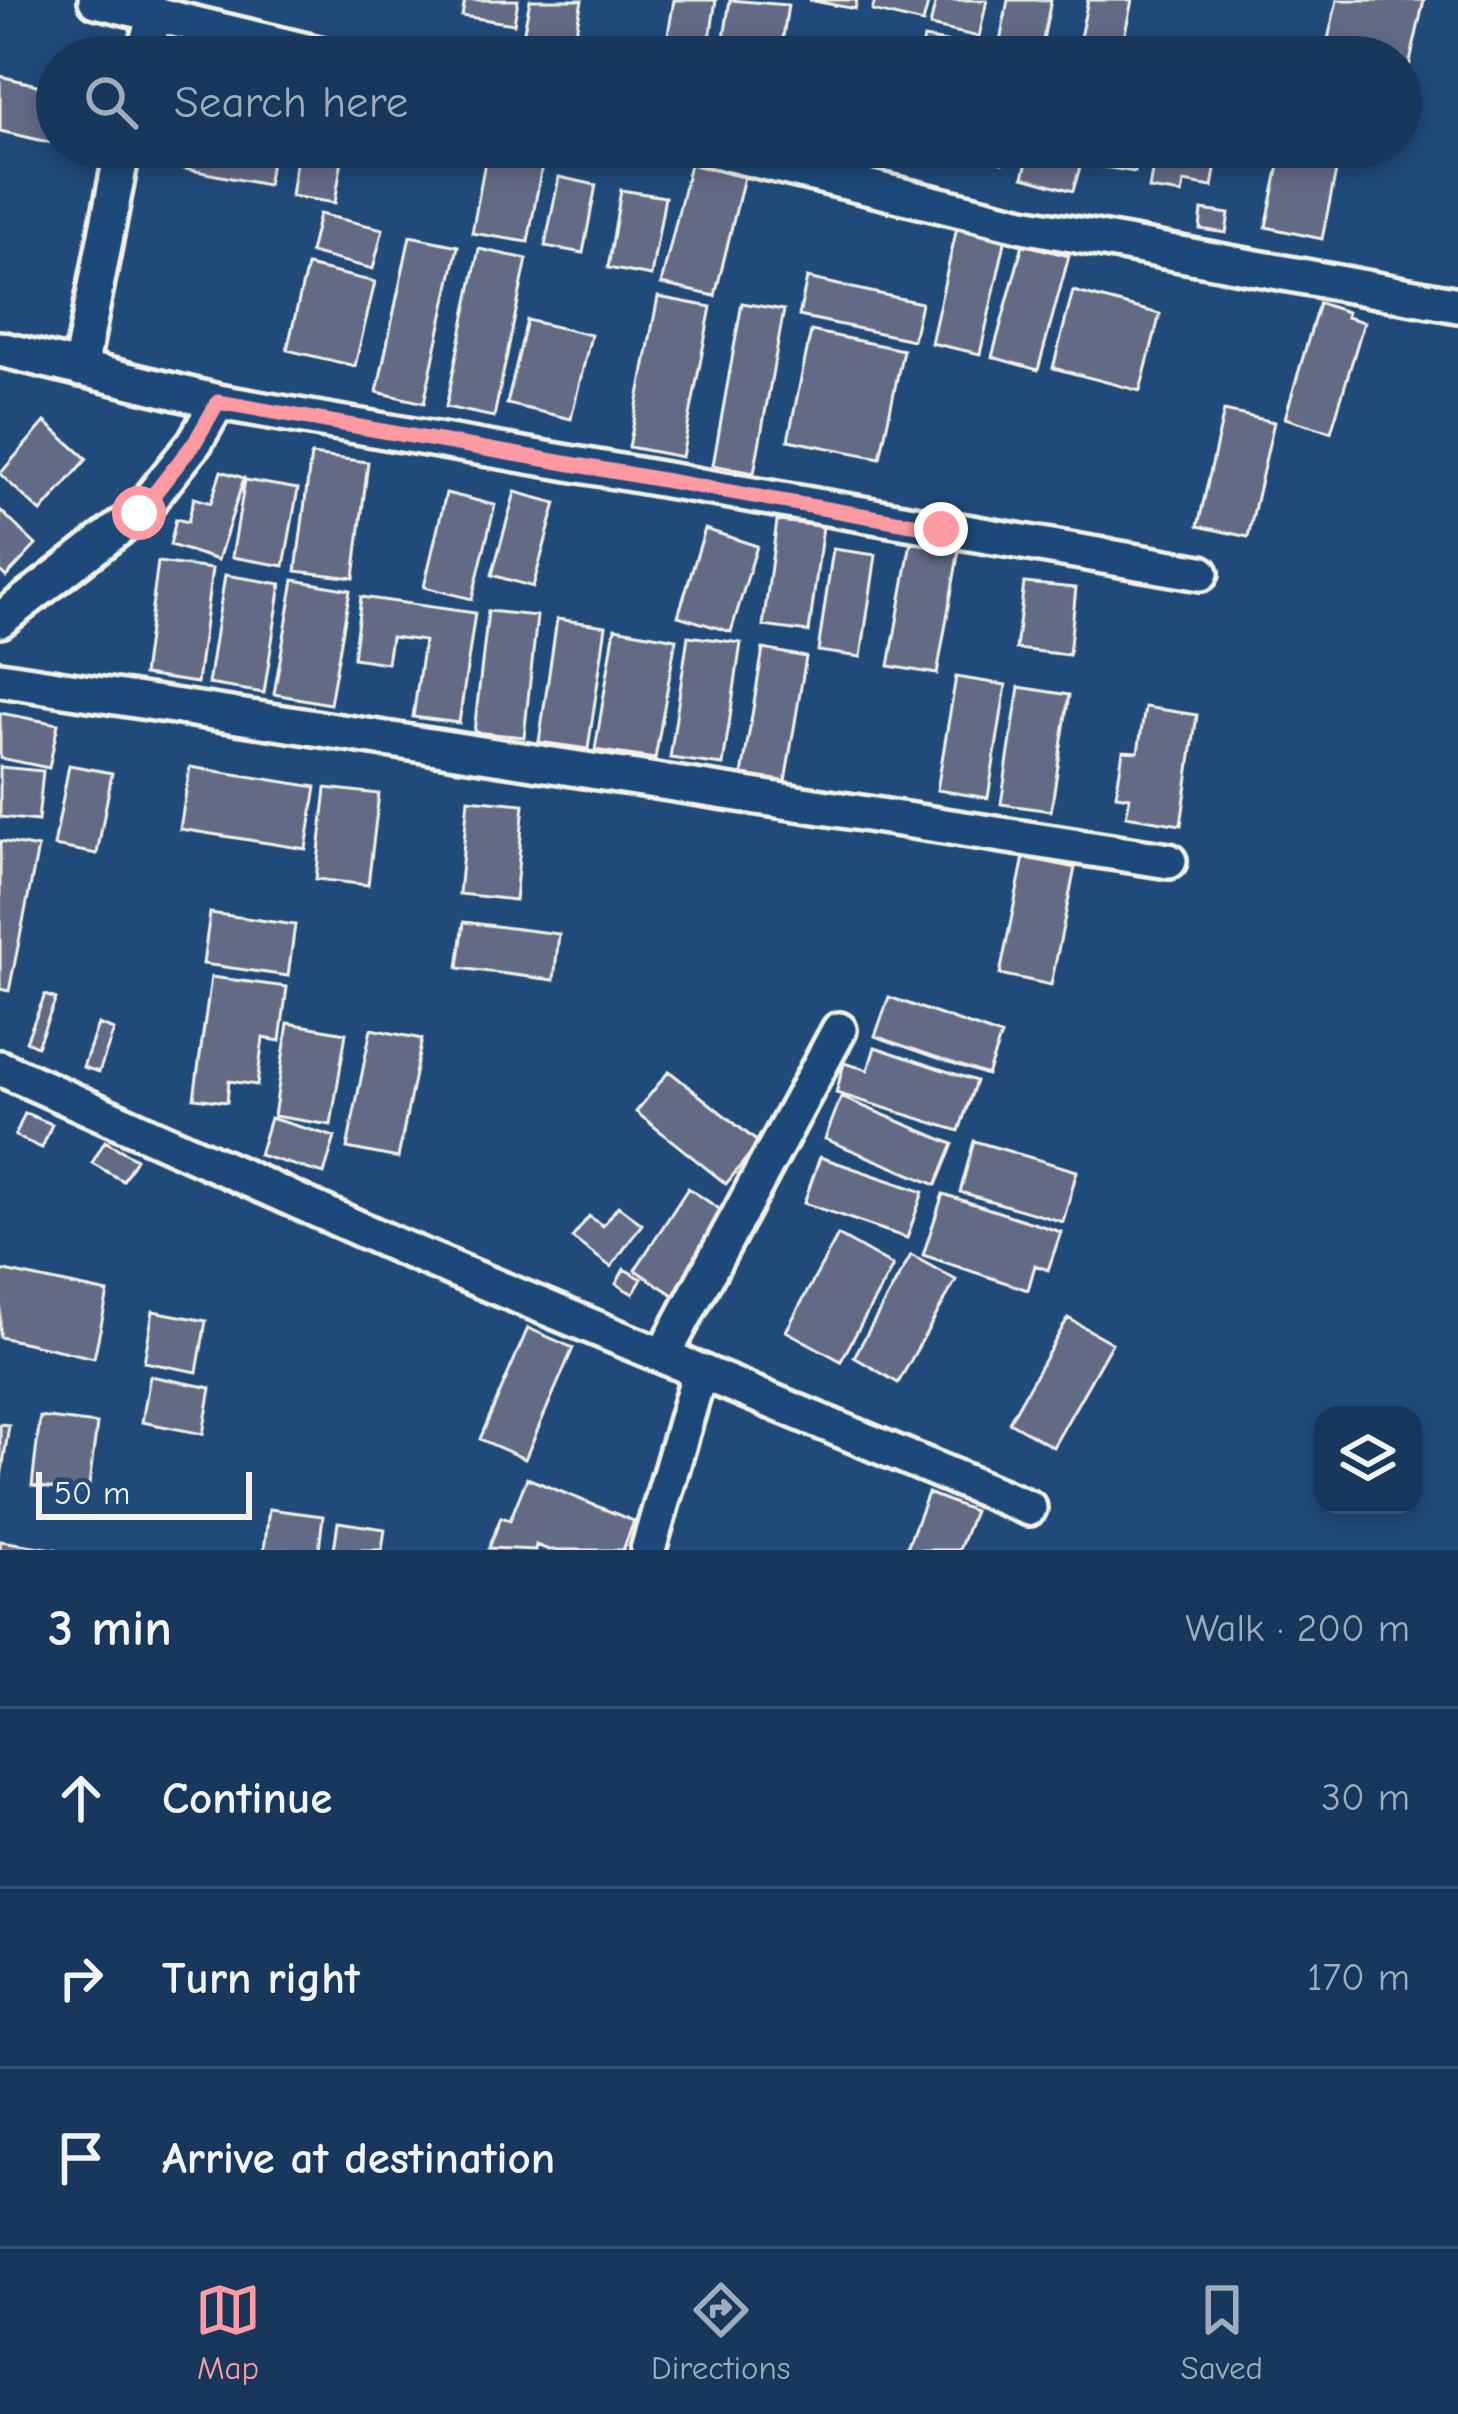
<!DOCTYPE html>
<html lang="en">
<head>
<meta charset="utf-8">
<style>
	body { margin:0; font-family:"Comic Neue",sans-serif; background:#244365; color:#f1f3f6 }
	.controls { position:absolute; right:36px; bottom:36px; display:grid; overflow:hidden; border-radius:24px; box-shadow:0 6px 18px #0003 }
	.controls button { width:108px; height:108px; display:grid; place-items:center; padding:0; border:0; border-bottom:3px solid #365272; background:#17385c; color:#f1f3f6; font:60px sans-serif }
	.scale { position:absolute; left:36px; bottom:30px; width:216px; box-sizing:border-box; padding-left:12px; border:6px solid #f4f1e8; border-top:0; font-size:33px; line-height:42px; white-space:nowrap; color:#f4f1e8; -webkit-text-stroke:9px #1f4a7a; paint-order:stroke }
	.stop { position:absolute; width:36px; height:36px; margin:-27px; border:9px solid #ff9aa2; border-radius:50%; background:#fff }
	.stop.end { background:#ff9aa2; border-color:#fff; box-shadow:0 3px 12px #0008 }
	.list { margin:0; padding:0; list-style:none }
	h2 { display:flex; justify-content:space-between; align-items:center; height:156px; margin:0; padding:0 48px; font-size:51px }
	h2 small { font-size:39px; font-weight:400; color:#9eacbb }
	.list li { display:grid; grid-template-columns:78px 1fr auto; gap:36px; align-items:center; box-sizing:border-box; height:180px; padding:0 48px; border-top:3px solid #365272 }
	.list b { display:block; font-size:45px; white-space:nowrap }
	.list em { font-size:39px; font-style:normal; color:#9eacbb }
	.icon { flex:none; width:66px; height:66px; fill:none; stroke:currentColor; stroke-width:2; stroke-linecap:round; stroke-linejoin:round }
	.map { position:relative; flex:none; width:1458px; height:1550px; overflow:hidden }
	.search { position:absolute; background:#17385c; box-shadow:0 6px 18px #0003; left:36px; right:36px; top:36px; height:132px; display:flex; align-items:center; gap:30px; box-sizing:border-box; padding:0 42px; border-radius:66px; color:#9eacbb; font-size:45px }
	.sheet { height:696px; background:#17385c }
	nav { display:flex; justify-content:space-around; align-items:center; box-sizing:border-box; height:168px; border-top:3px solid #365272; background:#17385c; font-size:33px; color:#9eacbb }
	nav a { display:grid; justify-items:center; gap:6px }
	nav .on { color:#ff9aa2 }
	.map>svg:first-child { display:block }
	.building { fill:#636b85; stroke:#f4f1e8; stroke-width:3 }
	.lines { fill:none; stroke-linecap:round; stroke-linejoin:round }
	.street-casing { stroke:#f4f1e8; stroke-width:42 }
	.street { stroke:#1f4a7a; stroke-width:33 }
	.route { stroke:#ff9aa2; stroke-width:15 }
</style>
</head>
<body>
<div class="map">
<svg width="1458" height="1550" viewBox="0 0 1458 1550">
	<rect width="100%" height="100%" fill="#1f4a7a"/>
	<filter id="ink" filterUnits="userSpaceOnUse"><feTurbulence type="fractalNoise" baseFrequency=".00833" numOctaves="2"/><feDisplacementMap in="SourceGraphic" scale="24" xChannelSelector="R" yChannelSelector="G"/><feConvolveMatrix kernelMatrix="1 2 1 2 8 2 1 2 1" color-interpolation-filters="sRGB"/></filter>
	<g filter="url(#ink)">
		<path class="building" d="M465,0H518L514,24L462,16Z
			M530,0H582L571,57H519Z
			M674,0H716L707,57H664Z
			M730,0L788,5L780,57H721Z
			M809,0H857L855,9Z
			M875,0H929L923,23L872,11Z
			M936,0H987L979,37L930,26Z
			M1008,0H1051L1041,50L1000,42Z
			M1088,0H1132L1120,57L1078,47Z
			M1337,0H1424L1402,98L1401,57H1324Z
			M924,38L973,47L972,57H920Z
			M0,76L57,90V144L0,131Z
			M168,147H274L267,185L165,165Z
			M298,147H344L335,203L291,196Z
			M971,147H1006L1002,163L969,154Z
			M1031,147H1086L1073,191L1023,177Z
			M1108,147H1140L1135,172L1104,167Z
			M1156,147H1219L1212,187L1184,182L1182,194L1149,189Z
			M1283,147H1341L1322,239L1266,227Z
			M486,156L542,166L528,242L472,233Z
			M691,160L745,173L715,296L661,284Z
			M559,177L596,185L583,253L545,246Z
			M621,190L665,197L651,276L608,268Z
			M1202,210L1229,214L1226,233L1200,229Z
			M319,214L383,229L373,269L310,253Z
			M957,227L1006,238L980,354L931,343Z
			M410,236L458,246L424,403L377,392Z
			M1023,244L1069,256L1038,370L992,357Z
			M479,249L527,259L494,417L446,407Z
			M307,266L375,282L355,366L287,350Z
			M807,278L921,303L913,340L799,316Z
			M1073,291L1160,314L1140,391L1053,368Z
			M658,297L711,307L682,457L629,447Z
			M742,303L784,310L754,473L713,465Z
			M1319,303L1347,312L1346,317L1364,322L1331,432L1285,418Z
			M527,320L591,335L571,419L507,404Z
			M811,331L903,350L880,458L788,440Z
			M1224,411L1274,422L1248,537L1198,526Z
			M45,422L87,459L41,512L0,474Z
			M311,455L368,462L354,578L296,571Z
			M221,471L244,478L218,560L170,545L176,519L188,522L194,498L211,503Z
			M245,480L298,489L284,566L232,557Z
			M515,492L556,503L533,587L492,575Z
			M446,493L495,505L472,599L424,587Z
			M0,510L36,545L6,577L0,571Z
			M777,521L823,526L809,632L763,626Z
			M705,529L757,546L731,632L678,616Z
			M911,542L959,550L937,674L889,666Z
			M833,549L876,555L861,657L818,651Z
			M158,562L212,569L197,683L143,675Z
			M225,575L281,584L264,693L208,684Z
			M294,580L350,590L330,704L274,694Z
			M1024,583L1076,588L1069,655L1016,649Z
			M361,597L475,613L459,723L413,717L424,641L391,637L387,663L353,658Z
			M488,611L537,616L524,737L474,732Z
			M557,619L606,626L588,749L539,742Z
			M615,628L676,639L655,759L595,750Z
			M688,636L741,643L723,765L670,758Z
			M763,649L806,657L785,782L742,775Z
			M956,677L1006,685L988,798L937,790Z
			M1019,687L1069,695L1051,811L1001,804Z
			M1145,707L1197,715L1181,825L1126,816L1130,797L1116,795L1123,751L1138,752Z
			M0,713L58,724L49,768L0,758Z
			M69,765L112,773L97,854L54,846Z
			M0,767L43,771L38,821L0,817Z
			M190,767L316,787L306,849L180,829Z
			M326,788L379,794L368,885L316,879Z
			M468,799L524,804L515,900L459,894Z
			M0,841L38,848L9,991L0,989Z
			M1024,857L1075,868L1051,985L1000,974Z
			M210,913L295,925L288,976L203,964Z
			M464,922L559,934L554,980L458,968Z
			M211,977L287,987L280,1041L263,1038L257,1085L229,1081L227,1102L194,1098Z
			M45,995L56,999L37,1046L26,1041Z
			M889,997L1001,1036L987,1075L875,1036Z
			M288,1023L346,1033L331,1125L274,1116Z
			M98,1024L114,1030L99,1072L83,1067Z
			M371,1029L422,1039L398,1158L347,1148Z
			M875,1047L976,1081L959,1131L836,1093L844,1063L868,1070Z
			M669,1071L759,1143L726,1184L636,1112Z
			M841,1097L953,1144L936,1185L825,1139Z
			M25,1113L52,1124L42,1148L15,1136Z
			M270,1118L335,1137L324,1174L259,1155Z
			M105,1141L136,1159L123,1181L92,1163Z
			M974,1141L1077,1171L1063,1222L960,1192Z
			M820,1157L923,1192L907,1238L804,1203Z
			M688,1188L727,1214L675,1296L635,1270Z
			M943,1194L1061,1232L1048,1270L1035,1265L1028,1290L923,1255Z
			M618,1206L642,1224L611,1267L572,1238L589,1216L603,1226Z
			M838,1235L893,1266L841,1361L786,1331Z
			M911,1255L956,1280L898,1383L854,1357Z
			M624,1269L642,1279L633,1294L616,1284Z
			M0,1270L108,1293L94,1358L0,1337Z
			M153,1311L206,1321L197,1372L144,1362Z
			M1068,1318L1112,1343L1053,1447L1009,1422Z
			M528,1328L573,1348L525,1459L480,1439Z
			M150,1376L211,1388L203,1434L142,1422Z
			M40,1417L97,1424L88,1493L32,1486Z
			M0,1424L9,1425L0,1484Z
			M527,1478L634,1521L623,1550H549L536,1545L535,1550L489,1548L501,1517L510,1520Z
			M928,1493L974,1511L959,1550H906Z
			M269,1509L323,1516L319,1550H264Z
			M338,1522L385,1529L382,1550H334Z
			M0,1541L60,1550H0Z"/>
		<g class="lines">
			<defs>
				<path id="street" d="M96,0L331,57
					M143,57L155,14
					M702,147L1023,225L1458,305
					M0,349L218,402L1201,573
					M80,369L123,147
					M0,620L139,513L195,442L218,402
					M0,679L1169,861
					M0,1068L400,1247L1029,1508
					M663,1356L839,1030
					M648,1550L700,1371"/>
			</defs>
			<use href="#street" class="street-casing"/>
			<use href="#street" class="street"/>
		</g>
	</g>
	<g class="lines" filter="url(#ink)">
		<path class="route" d="M139,513L195,442L218,402L941,529"/>
	</g>
</svg>
<div class="controls">
<button><svg class="icon" aria-label="layers" viewBox="0 0 24 24"><path d="M12 4l9 5-9 5-9-5zM3 14l9 5 9-5"/></svg></button>
</div>
<div class="scale">50 m</div>
<div class="stop" style="left:139px;top:513px"></div>
<div class="stop end" style="left:941px;top:529px"></div>
<div class="search"><svg class="icon" aria-label="search" viewBox="0 0 24 24"><circle cx="10" cy="10" r="6"/><path d="M15 15l6 6"/></svg>Search here</div>
</div>
<section class="sheet">
<h2>3 min<small>Walk · 200 m</small></h2>
<ul class="list">
<li><svg class="icon" aria-label="ahead" viewBox="0 0 24 24"><path d="M12 20V5M6 11l6-6 6 6"/></svg><div><b>Continue</b></div><em>30 m</em></li>
<li><svg class="icon" aria-label="right" viewBox="0 0 24 24"><path d="M7 20v-9h11M14 6l5 5-5 5"/></svg><div><b>Turn right</b></div><em>170 m</em></li>
<li><svg class="icon" aria-label="arrive" viewBox="0 0 24 24"><path d="M6 21V4h12l-3 4 3 4H6"/></svg><div><b>Arrive at destination</b></div></li>
</ul>
</section>
<nav>
<a class="on"><svg class="icon" aria-label="map" viewBox="0 0 24 24"><path d="M3 6l6-2 6 2 6-2v14l-6 2-6-2-6 2zM9 4v14M15 6v14"/></svg>Map</a>
<a><svg class="icon" aria-label="directions" viewBox="0 0 24 24"><path d="M12 3l9 9-9 9-9-9zM9 14v-3h6M13 9l2 2-2 2"/></svg>Directions</a>
<a><svg class="icon" aria-label="saved" viewBox="0 0 24 24"><path d="M7 4h10v16l-5-4-5 4z"/></svg>Saved</a>
</nav>
</body>
</html>
